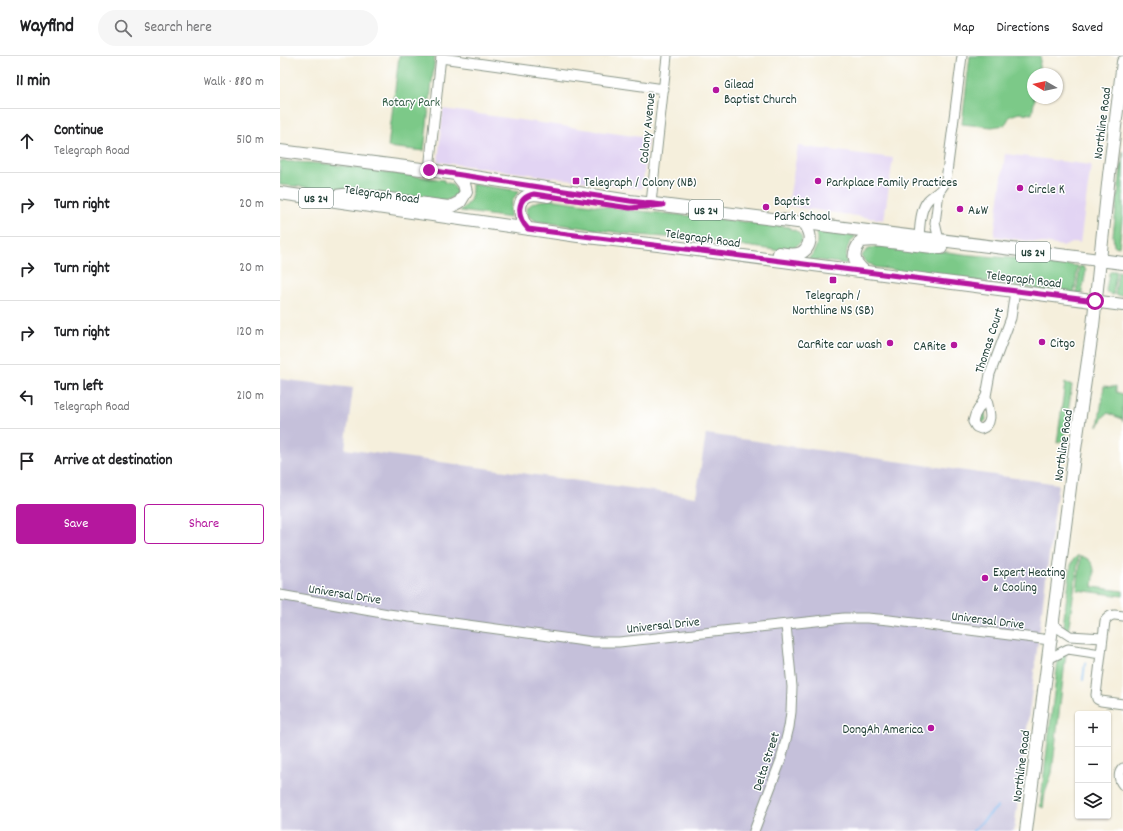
<!DOCTYPE html>
<html lang="en">
<head>
<meta charset="utf-8">
<style>
	body { margin:0; font-family:Dekko,sans-serif; background:#f6f6f6; color:#202124 }
	.controls { position:absolute; right:12px; bottom:12px; display:grid; overflow:hidden; border-radius:4px; box-shadow:0 1px 3px #0004 }
	.controls button { width:36px; height:36px; display:grid; place-items:center; padding:0; border:0; border-bottom:1px solid #e0e0e0; background:#fff; color:#202124; font:20px sans-serif }
	.compass { position:absolute; left:747px; top:12px; width:36px; height:36px; border-radius:50%; background:#fff; box-shadow:0 1px 3px #0004; rotate:279deg }
	.stop { position:absolute; width:12px; height:12px; margin:-9px; border:3px solid #b5179e; border-radius:50%; background:#fff }
	.stop.end { background:#b5179e; border-color:#fff; box-shadow:0 1px 4px #0008 }
	.list { margin:0; padding:0; list-style:none }
	h2 { display:flex; justify-content:space-between; align-items:center; height:52px; margin:0; padding:0 16px; font-size:17px }
	h2 small { font-size:13px; font-weight:400; color:#757577 }
	.list li { display:grid; grid-template-columns:26px 1fr auto; gap:12px; align-items:center; box-sizing:border-box; height:64px; padding:0 16px; border-top:1px solid #e0e0e0 }
	.list b { display:block; font-size:15px; white-space:nowrap }
	.list p { margin:0; font-size:13px; white-space:nowrap; color:#757577 }
	.list em { font-size:13px; font-style:normal; color:#757577 }
	.actions { display:flex; gap:8px; padding:12px 16px }
	.actions a { flex:1; padding:9px 0; border:1px solid #b5179e; border-radius:4px; text-align:center; font-size:14px; color:#b5179e }
	.actions .main { background:#b5179e; color:#fff }
	.icon { flex:none; width:22px; height:22px; fill:none; stroke:currentColor; stroke-width:2; stroke-linecap:round; stroke-linejoin:round }
	.map { position:relative; flex:none; width:843px; height:775px; overflow:hidden }
	header { display:flex; align-items:center; gap:24px; box-sizing:border-box; height:56px; padding:0 20px; background:#fff; border-bottom:1px solid #e0e0e0 }
	header strong { font-size:19px }
	nav { display:flex; gap:22px; margin-inline-start:auto; font-size:14px }
	.search { width:280px; height:36px; background:#f6f6f6; display:flex; align-items:center; gap:10px; box-sizing:border-box; padding:0 14px; border-radius:22px; color:#757577; font-size:15px }
	main { display:flex }
	aside { flex:1; background:#fff }
	.map>svg:first-child { display:block }
	.built { fill:#e2d4f3 }
	.industrial { fill:#c5c0da }
	.green { fill:#7bc988; stroke:#4d835e }
	.lines { fill:none; stroke-linecap:round; stroke-linejoin:round }
	.stream { stroke:#7cb9ef; stroke-width:2 }
	.minor-casing { stroke:#8a9688; stroke-width:11 }
	.major-casing { stroke:#8a9688; stroke-width:14 }
	.minor { stroke:#fff; stroke-width:9 }
	.major { stroke:#fff; stroke-width:12 }
	.route { stroke:#b5179e; stroke-width:5 }
	.poi-dot { fill:#b5179e; stroke:#fff; stroke-width:1.5 }
	.labels { text-anchor:middle; stroke-width:3; stroke-linejoin:round; paint-order:stroke }
	.shield { fill:#fff; stroke:#627771; stroke-width:1 }
	.shield-label { font-size:12px; font-weight:bold; fill:#1f3d34 }
	.poi-label { font-size:13px; fill:#1f3d34; stroke:#fff; text-anchor:start }
	.park-label { font-size:13px; fill:#366049; stroke:#fff }
	.street-label { font-size:13px; fill:#1f3d34; stroke:#fff }
</style>
</head>
<body>
<header>
<strong>Wayfind</strong>
<div class="search"><svg class="icon" aria-label="search" viewBox="0 0 24 24"><circle cx="10" cy="10" r="6"/><path d="M15 15l6 6"/></svg>Search here</div>
<nav><a>Map</a><a>Directions</a><a>Saved</a></nav>
</header>
<main>
<aside>
<h2>11 min<small>Walk · 880 m</small></h2>
<ul class="list">
<li><svg class="icon" aria-label="ahead" viewBox="0 0 24 24"><path d="M12 20V5M6 11l6-6 6 6"/></svg><div><b>Continue</b><p>Telegraph Road</p></div><em>510 m</em></li>
<li><svg class="icon" aria-label="right" viewBox="0 0 24 24"><path d="M7 20v-9h11M14 6l5 5-5 5"/></svg><div><b>Turn right</b></div><em>20 m</em></li>
<li><svg class="icon" aria-label="right" viewBox="0 0 24 24"><path d="M7 20v-9h11M14 6l5 5-5 5"/></svg><div><b>Turn right</b></div><em>20 m</em></li>
<li><svg class="icon" aria-label="right" viewBox="0 0 24 24"><path d="M7 20v-9h11M14 6l5 5-5 5"/></svg><div><b>Turn right</b></div><em>120 m</em></li>
<li><svg class="icon" aria-label="left" viewBox="0 0 24 24"><path d="M17 20v-9H6M10 6l-5 5 5 5"/></svg><div><b>Turn left</b><p>Telegraph Road</p></div><em>210 m</em></li>
<li><svg class="icon" aria-label="arrive" viewBox="0 0 24 24"><path d="M6 21V4h12l-3 4 3 4H6"/></svg><div><b>Arrive at destination</b></div></li>
</ul>
<div class="actions"><a class="main">Save</a><a>Share</a></div>
</aside>
<div class="map">
<svg width="843" height="775" viewBox="0 0 843 775">
	<rect width="100%" height="100%" fill="#fff"/>
	<filter id="ink" filterUnits="userSpaceOnUse"><feTurbulence type="fractalNoise" baseFrequency=".025" numOctaves="2"/><feDisplacementMap in="SourceGraphic" scale="8" xChannelSelector="R" yChannelSelector="G"/><feConvolveMatrix kernelMatrix="1 2 1 2 8 2 1 2 1" color-interpolation-filters="sRGB"/></filter>
	<filter id="wash" filterUnits="userSpaceOnUse"><feTurbulence type="fractalNoise" baseFrequency=".012" numOctaves="4" result="noise"/><feDisplacementMap in="SourceGraphic" scale="16" xChannelSelector="R" yChannelSelector="G"/><feGaussianBlur stdDeviation="0.9" result="paint"/><feColorMatrix in="noise" values="0 0 0 0 0 0 0 0 0 0 0 0 0 0 0 0 0 1.4 0 .05"/><feComposite in="paint" operator="in"/></filter>
	<g filter="url(#wash)">
		<rect width="100%" height="100%" fill="#f5efdc"/>
		<path class="built" d="M163,53L368,82L362,133L158,106Z
			M518,90L613,102L604,164L508,150Z
			M725,98L811,109L800,187L796,186L783,190L714,180Z"/>
		<path class="industrial" d="M0,323L73,332L65,393L416,441L426,378L778,428L734,775H0Z"/>
		<path class="green" d="M119,0H155L144,95L108,91Z
			M690,0H761L758,18H753V42H755L752,58L739,57L730,60L725,69L712,71L682,68Z
			M843,95V158L839,191L834,190L833,179Z
			M0,105L49,108L164,124V126C171,127 176,130 177,138L170,143L164,145L61,134L0,129Z
			M192,128L240,135C231,143 230,150 230,162L180,155C191,146 192,143 192,128Z
			M268,143L349,154L433,162L510,171V173C517,174 522,178 522,185L515,191L502,195L414,183L356,179L255,165V164C250,162 247,160 246,154C251,146 258,145 267,144Z
			M537,175L576,180C566,191 566,193 567,208L528,203C538,192 537,189 537,175Z
			M602,188L691,199L745,203L798,210L794,238L593,211V209C587,208 584,206 582,200C586,192 594,191 602,190Z
			M800,210L804,211L806,215L802,236L801,238H796Z
			M832,215H836L833,239L827,237L826,234L829,217Z
			M838,215L843,216V240L835,239Z
			M785,327L792,329L784,384L777,387Z
			M824,330L833,331L836,330V336L843,338V366L842,363L828,357L823,361L818,371Z
			M704,349L706,364L702,368L699,367L697,362Z
			M797,500H799L788,576L785,573L783,569L791,509L793,504Z
			M801,500C818,505 814,518 813,531L843,535V540L797,534Z
			M786,598L772,717L765,737L763,752L760,750L778,605L783,599Z"/>
		<g class="lines">
			<path class="stream" d="M803,624L805,607
				M693,775L717,751"/>
		</g>
	</g>
	<g filter="url(#ink)">
		<g class="lines">
			<defs>
				<path id="minor" d="M161,2L384,33
					M149,114L161,0
					M659,136L655,167L659,184
					M371,147L387,0
					M639,181C640,170 640,153 648,144C656,136 661,137 666,124L682,0
					M706,340C708,351 716,368 701,373L696,371L693,366L695,359L706,340L710,318L731,262L735,235
					M0,539L108,558L312,586H339L564,562H587L609,564L770,584
					M843,560C834,559 831,557 825,565L816,639L817,643L821,645L843,648
					M772,568L790,580L823,582
					M768,603L788,593L821,598
					M843,712C838,717 838,723 843,729
					M474,775L501,704L509,671L511,656L512,631L506,569"/>
				<path id="major" d="M0,95L149,114L350,145L843,207
					M0,137L298,180L378,189L843,249
					M55,140L72,138L168,151L172,150L180,146L186,136L184,128L176,118
					M248,173C241,164 234,145 249,139C255,137 262,139 268,140
					M499,197C506,198 514,200 521,197C523,196 525,194 526,193C533,183 529,175 523,166
					M584,215C572,205 572,197 581,185L594,184L661,192
					M746,775L794,400L813,270L829,119L843,6"/>
			</defs>
			<use href="#minor" class="minor-casing"/>
			<use href="#major" class="major-casing"/>
			<use href="#minor" class="minor"/>
			<use href="#major" class="major"/>
		</g>
	</g>
	<g class="lines" filter="url(#ink)">
		<path class="route" d="M149,114L350,145L383,149L350,152L254,138C235,142 237,161 248,173L815,245"/>
	</g>
	<g class="poi-dot">
		<circle cx="436" cy="34" r="4"/>
		<rect x="292" y="121" width="8" height="8" rx="2"/>
		<circle cx="538" cy="125" r="4"/>
		<circle cx="740" cy="132" r="4"/>
		<circle cx="486" cy="151" r="4"/>
		<circle cx="680" cy="153" r="4"/>
		<rect x="549" y="220" width="8" height="8" rx="2"/>
		<circle cx="762" cy="286" r="4"/>
		<circle cx="610" cy="287" r="4"/>
		<circle cx="674" cy="289" r="4"/>
		<circle cx="705" cy="522" r="4"/>
		<circle cx="651" cy="672" r="4"/>
	</g>
	<g class="labels">
		<g class="shield">
			<rect x="19" y="132" width="34" height="20" rx="3"/>
			<rect x="409" y="144" width="34" height="20" rx="3"/>
			<rect x="736" y="186" width="34" height="20" rx="3"/>
		</g>
		<g class="shield-label">
			<text x="36" y="146">US 24</text>
			<text x="426" y="158">US 24</text>
			<text x="753" y="200">US 24</text>
		</g>
		<g class="poi-label">
			<text x="444" y="32">Gilead<tspan x="444" dy="15">Baptist Church</tspan></text>
			<text x="304" y="130">Telegraph / Colony (NB)</text>
			<text x="546" y="130">Parkplace Family Practices</text>
			<text x="748" y="137">Circle K</text>
			<text x="494" y="149">Baptist<tspan x="494" dy="15">Park School</tspan></text>
			<text x="688" y="158">A&amp;W</text>
			<text x="553" y="243" text-anchor="middle">Telegraph /<tspan x="553" dy="15">Northline NS (SB)</tspan></text>
			<text x="770" y="291">Citgo</text>
			<text x="602" y="292" text-anchor="end">CarRite car wash</text>
			<text x="666" y="294" text-anchor="end">CARite</text>
			<text x="713" y="520">Expert Heating<tspan x="713" dy="15">&amp; Cooling</tspan></text>
			<text x="643" y="677" text-anchor="end">DongAh America</text>
		</g>
		<g class="park-label">
			<text x="131" y="50">Rotary Park</text>
		</g>
		<g class="street-label">
			<text transform="translate(821 67) rotate(-83)" y="5">Northline Road</text>
			<text transform="translate(366 72) rotate(-84)" y="5">Colony Avenue</text>
			<text transform="translate(102 137) rotate(8)" y="5">Telegraph Road</text>
			<text transform="translate(423 181) rotate(8)" y="5">Telegraph Road</text>
			<text transform="translate(744 222) rotate(7)" y="5">Telegraph Road</text>
			<text transform="translate(708 284) rotate(-72)" y="5">Thomas Court</text>
			<text transform="translate(782 389) rotate(-82)" y="5">Northline Road</text>
			<text transform="translate(65 537) rotate(9)" y="5">Universal Drive</text>
			<text transform="translate(708 563) rotate(7)" y="5">Universal Drive</text>
			<text transform="translate(383 568) rotate(-6)" y="5">Universal Drive</text>
			<text transform="translate(485 705) rotate(-72)" y="5">Delta Street</text>
			<text transform="translate(740 710) rotate(-83)" y="5">Northline Road</text>
		</g>
	</g>
</svg>
<div class="controls">
<button>+</button>
<button>−</button>
<button><svg class="icon" aria-label="layers" viewBox="0 0 24 24"><path d="M12 4l9 5-9 5-9-5zM3 14l9 5 9-5"/></svg></button>
</div>
<svg class="compass" viewBox="-18 -18 36 36"><path d="M0-13l5 13h-10z" fill="#e53935"/><path d="M0 13l5-13h-10z" fill="#757577"/></svg>
<div class="stop" style="left:815px;top:245px"></div>
<div class="stop end" style="left:149px;top:114px"></div>
</div>
</main>
</body>
</html>
